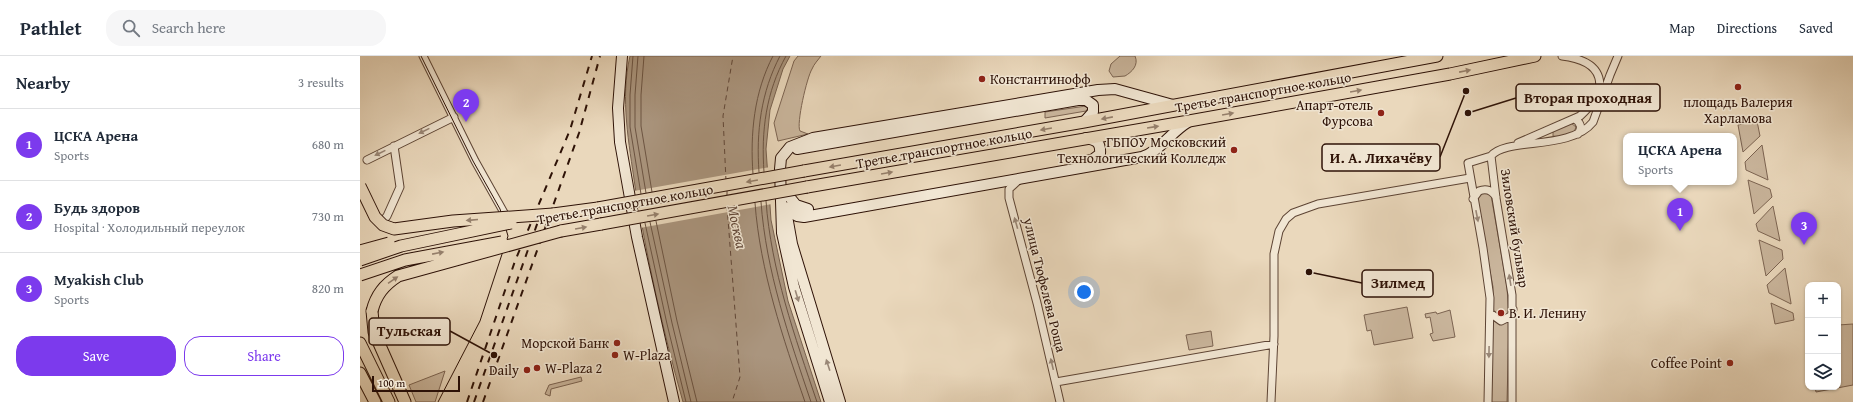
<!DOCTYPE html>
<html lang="en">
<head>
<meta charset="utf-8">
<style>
	body { margin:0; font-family:"Gentium Book Plus",serif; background:#f6f6f7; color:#1f2937 }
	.controls { position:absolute; right:12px; bottom:12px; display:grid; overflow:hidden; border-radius:8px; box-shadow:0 1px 3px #0004 }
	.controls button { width:36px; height:36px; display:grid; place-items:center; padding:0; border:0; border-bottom:1px solid #e0e1e3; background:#fff; color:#1f2937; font:20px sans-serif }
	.scale { position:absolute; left:12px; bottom:10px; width:88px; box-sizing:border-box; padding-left:4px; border:2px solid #2e1207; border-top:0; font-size:11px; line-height:14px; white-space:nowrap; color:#2e1207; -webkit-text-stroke:3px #f1e6d3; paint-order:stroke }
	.you { position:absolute; left:724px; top:236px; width:14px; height:14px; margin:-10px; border:3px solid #fff; border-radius:50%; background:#1a73e8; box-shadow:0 0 0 6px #1a73e833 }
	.badge { display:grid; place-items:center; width:26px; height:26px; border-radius:50%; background:#7c3aed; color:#fff; font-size:13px; font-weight:700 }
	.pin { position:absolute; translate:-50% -33px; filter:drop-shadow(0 1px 2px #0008) }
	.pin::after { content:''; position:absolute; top:21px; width:14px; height:12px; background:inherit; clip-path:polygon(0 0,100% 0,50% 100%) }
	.popup { position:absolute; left:1263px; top:77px; width:114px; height:52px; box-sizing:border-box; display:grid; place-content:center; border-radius:8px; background:#fff; filter:drop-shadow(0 1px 3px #0005); font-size:13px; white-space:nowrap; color:#747a83 }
	.popup b { font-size:15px; color:#1f2937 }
	.popup::after { content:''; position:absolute; left:50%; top:100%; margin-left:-8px; border:8px solid transparent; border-top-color:#fff }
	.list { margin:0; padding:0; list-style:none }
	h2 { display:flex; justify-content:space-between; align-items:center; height:52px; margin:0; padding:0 16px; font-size:17px }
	h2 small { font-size:13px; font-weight:400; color:#747a83 }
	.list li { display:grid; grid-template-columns:26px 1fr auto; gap:12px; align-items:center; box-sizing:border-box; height:72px; padding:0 16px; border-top:1px solid #e0e1e3 }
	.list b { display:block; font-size:15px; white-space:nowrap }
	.list p { margin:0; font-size:13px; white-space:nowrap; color:#747a83 }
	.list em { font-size:13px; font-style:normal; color:#747a83 }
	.actions { display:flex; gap:8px; padding:12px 16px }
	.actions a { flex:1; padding:9px 0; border:1px solid #7c3aed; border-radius:16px; text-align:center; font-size:14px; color:#7c3aed }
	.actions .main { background:#7c3aed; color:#fff }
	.icon { flex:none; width:22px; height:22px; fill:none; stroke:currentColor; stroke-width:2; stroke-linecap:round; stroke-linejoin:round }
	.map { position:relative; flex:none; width:1493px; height:346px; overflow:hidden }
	header { display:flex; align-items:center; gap:24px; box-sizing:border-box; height:56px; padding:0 20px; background:#fff; border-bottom:1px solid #e0e1e3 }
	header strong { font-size:19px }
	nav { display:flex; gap:22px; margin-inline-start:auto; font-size:14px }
	.search { width:280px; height:36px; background:#f6f6f7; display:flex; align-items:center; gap:10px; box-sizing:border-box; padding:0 14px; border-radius:16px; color:#747a83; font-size:15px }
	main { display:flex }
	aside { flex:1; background:#fff }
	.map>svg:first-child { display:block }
	.green { fill:#cab69d; stroke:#7c6452 }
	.water { fill:#aa957e; stroke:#78614e }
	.pier { fill:#ead8bc }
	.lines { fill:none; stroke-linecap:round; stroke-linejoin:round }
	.shore { stroke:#6c5442; stroke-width:1 }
	.ferry { stroke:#604637; stroke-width:1; stroke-dasharray:5 4; stroke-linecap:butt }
	.street-casing { stroke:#5d4434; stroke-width:9 }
	.secondary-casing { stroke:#2e1207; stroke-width:12 }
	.primary-casing { stroke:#2e1207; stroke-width:13 }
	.street { stroke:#f1e6d3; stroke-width:7 }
	.secondary { stroke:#f1e6d3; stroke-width:10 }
	.primary { stroke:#ead8bc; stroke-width:11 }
	.tram { stroke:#2e1207; stroke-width:1 }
	.rail { stroke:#2e1207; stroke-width:2; stroke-dasharray:7 7; stroke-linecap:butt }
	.primary-bridge-casing { stroke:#2e1207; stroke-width:13; stroke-linecap:butt }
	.primary-bridge { stroke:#ead8bc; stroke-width:11 }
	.oneway { fill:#957f6b }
	.oneway2 { fill:#998777 }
	.poi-dot { fill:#8f2418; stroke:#f1e6d3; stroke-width:1.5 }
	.labels { text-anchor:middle; stroke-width:3; stroke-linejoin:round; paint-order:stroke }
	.poi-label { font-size:14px; fill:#2e1207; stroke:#f1e6d3; text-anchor:end }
	.street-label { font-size:14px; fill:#2e1207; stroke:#f1e6d3 }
	.water-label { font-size:15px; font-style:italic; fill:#604637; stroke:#f1e6d3 }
	.leader { fill:none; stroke:#2e1207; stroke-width:1.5 }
	.callout-dot { fill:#2e1207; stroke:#f1e6d3; stroke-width:1.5 }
	.callout { fill:#f1e6d3; stroke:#2e1207; stroke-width:1.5 }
	.callout-label { font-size:15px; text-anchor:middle; font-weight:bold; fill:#2e1207 }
</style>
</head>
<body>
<header>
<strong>Pathlet</strong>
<div class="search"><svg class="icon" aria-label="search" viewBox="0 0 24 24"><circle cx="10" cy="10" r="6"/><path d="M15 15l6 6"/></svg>Search here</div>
<nav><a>Map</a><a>Directions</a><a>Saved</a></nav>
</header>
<main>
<aside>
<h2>Nearby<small>3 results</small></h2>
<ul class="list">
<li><span class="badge">1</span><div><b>ЦСКА Арена</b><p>Sports</p></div><em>680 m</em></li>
<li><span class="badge">2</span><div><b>Будь здоров</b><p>Hospital · Холодильный переулок</p></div><em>730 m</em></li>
<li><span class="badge">3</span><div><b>Myakish Club</b><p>Sports</p></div><em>820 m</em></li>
</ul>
<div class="actions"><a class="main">Save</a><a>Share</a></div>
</aside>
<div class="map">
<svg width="1493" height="346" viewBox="0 0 1493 346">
	<rect width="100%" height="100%" fill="#ead8bc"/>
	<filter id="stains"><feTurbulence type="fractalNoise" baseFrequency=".005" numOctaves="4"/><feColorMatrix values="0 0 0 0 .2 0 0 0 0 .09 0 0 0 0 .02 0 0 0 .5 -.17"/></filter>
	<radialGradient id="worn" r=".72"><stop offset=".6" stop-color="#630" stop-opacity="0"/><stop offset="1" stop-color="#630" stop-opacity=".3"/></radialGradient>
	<path class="green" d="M438,0H461C458,4 454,8 452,13C447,21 436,68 440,75L448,78L418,85L414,67L434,5Z
		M760,0H775C779,9 772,16 765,20L753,21L749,15L751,8Z
		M726,50L728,52L726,55L685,62V56Z
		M1397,65L1400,80L1383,96L1378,69Z
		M1211,67L1216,71L1214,76L1197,81L1193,80V74Z
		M1402,89L1408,124L1386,114L1385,106Z
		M1388,124L1410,133L1412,141L1394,158Z
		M1126,136L1131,139L1147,231L1149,264L1147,346H1131L1133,231L1116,141L1119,138Z
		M1413,150L1420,185L1398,175L1396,168Z
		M1399,184L1422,194L1423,203L1406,220Z
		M1425,212L1431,247V248L1409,237L1407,229Z
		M1411,247L1433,257L1434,264L1415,268Z
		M1047,251L1053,282L1014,289L1011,274L1007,275L1004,259Z
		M1090,254L1095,281L1073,285L1070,278L1073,277L1070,261L1066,262L1065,258L1076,256L1077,258Z
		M1493,268V329L1456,336L1455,331H1478V269Z
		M851,275L853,290L829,294L826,279Z
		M85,315L75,346H56L49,329Z
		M221,321L222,325L191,333L190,340L185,338L189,329Z"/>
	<path class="water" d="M270,0H430L423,13L410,54L406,93L411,164L428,245L461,346H323C303,275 287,203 275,130C269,87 260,43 270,0Z"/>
	<path class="pier" d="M410,111L412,148L280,172L274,135Z"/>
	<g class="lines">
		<path class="shore" d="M273,0L270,39V71L281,138
			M278,0L275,39V71L286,137
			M284,0L281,39V70L292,136
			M399,116C396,76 401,36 420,0
			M404,116C401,75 406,36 426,0
			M393,118C390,78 394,36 413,0
			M406,145C411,214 435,281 457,346
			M401,146C406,215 429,281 451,346
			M395,147C400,215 423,282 445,346
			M296,165L317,265L337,346
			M290,166L312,267L331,346
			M285,167L307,268L326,346"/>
		<path class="ferry" d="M366,125L363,60L373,0
			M367,134V140
			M367,150L380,321L372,346"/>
		<defs>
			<path id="street" d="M63,0L115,105L147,162
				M1215,63C1221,67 1222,72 1218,78
				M1158,87L1220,60C1252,32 1244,5 1202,0
				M7,104L94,61
				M660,123L649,133V142L677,247L700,346
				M1113,143L1119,135C1126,132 1132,134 1136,141
				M23,165L27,160L40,131L34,90
				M1130,257L1141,265L1151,260L1153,253
				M696,326L914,288
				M911,346L914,280V198L919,175L926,163L933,157L958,148L1110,122
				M1128,346L1130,242L1123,192L1108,107L1131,100
				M1152,346V239L1136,142L1131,100C1146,81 1210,95 1233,66L1250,19L1258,0"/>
			<path id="secondary" d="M262,0L258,52L260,86L277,181L314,346
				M437,93L718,44H726L733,49V56L724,66
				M721,106L732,104L740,98C741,87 737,84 726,82
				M427,138L436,149L448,153
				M425,151L437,160L444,161L782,101C800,95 811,76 828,66
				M427,160L432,188L480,346
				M470,346L434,231L422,177L420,113L421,102L430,91L453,82L738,34L755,33L813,49"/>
			<path id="primary" d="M444,115L724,66L1077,0
				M447,131L829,65L1090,18L1175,0
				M193,158L238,152
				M201,175L241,168
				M12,255L14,276L45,346
				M0,287L29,346
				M0,317L15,346"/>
		</defs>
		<use href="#street" class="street-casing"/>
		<use href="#secondary" class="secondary-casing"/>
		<use href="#primary" class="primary-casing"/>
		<use href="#street" class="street"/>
		<use href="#secondary" class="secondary"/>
		<use href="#primary" class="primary"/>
		<path class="tram" d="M61,0L113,105L140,153L148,180L120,265L78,346"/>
		<path class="rail" d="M107,346L155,205L210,74L232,0
			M114,346L181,157
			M123,346L219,77L240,0"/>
		<defs>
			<path id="primary-bridge" d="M0,130L15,161L23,169L34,173L93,165L193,158
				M238,152L444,115
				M241,168L447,131
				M0,195L29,187
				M0,204L41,190L151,167
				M0,219L45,204L142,186
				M12,255C16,239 24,229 38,220L201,175"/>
		</defs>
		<use href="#primary-bridge" class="primary-bridge-casing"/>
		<use href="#primary-bridge" class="primary-bridge"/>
	</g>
	<defs><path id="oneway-solid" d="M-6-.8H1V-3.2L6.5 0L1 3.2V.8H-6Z"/></defs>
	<g class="oneway">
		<use href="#oneway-solid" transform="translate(1105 15) rotate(-11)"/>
		<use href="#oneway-solid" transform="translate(996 35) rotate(-10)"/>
		<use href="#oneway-solid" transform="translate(868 58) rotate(-10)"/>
		<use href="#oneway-solid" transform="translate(747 62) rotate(169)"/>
		<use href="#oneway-solid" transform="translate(793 71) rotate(-9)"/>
		<use href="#oneway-solid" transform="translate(686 73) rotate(170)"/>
		<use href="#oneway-solid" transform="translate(475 110) rotate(170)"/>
		<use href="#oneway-solid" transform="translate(527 117) rotate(-10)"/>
		<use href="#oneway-solid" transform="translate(392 125) rotate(170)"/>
		<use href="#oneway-solid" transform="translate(293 159) rotate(-10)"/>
		<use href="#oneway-solid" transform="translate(112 164) rotate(175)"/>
		<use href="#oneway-solid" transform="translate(221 172) rotate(-10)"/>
		<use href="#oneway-solid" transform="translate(78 197) rotate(-11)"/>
		<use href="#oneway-solid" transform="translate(33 224) rotate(-34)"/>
	</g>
	<g class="oneway2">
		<use href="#oneway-solid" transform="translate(64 75) rotate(154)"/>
		<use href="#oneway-solid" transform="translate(20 97) rotate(154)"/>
		<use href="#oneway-solid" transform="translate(1117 160) rotate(79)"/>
		<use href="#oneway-solid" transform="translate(656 167) rotate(-106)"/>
		<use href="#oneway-solid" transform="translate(1150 224) rotate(-99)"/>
		<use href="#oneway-solid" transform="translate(437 240) rotate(73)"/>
		<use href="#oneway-solid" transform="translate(1129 296) rotate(91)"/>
		<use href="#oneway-solid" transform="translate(692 308) rotate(-103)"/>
		<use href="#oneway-solid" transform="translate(468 309) rotate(-108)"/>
	</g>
	<g class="poi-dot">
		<circle cx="622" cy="23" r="4"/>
		<circle cx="1378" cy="31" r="4"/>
		<circle cx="1021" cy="57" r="4"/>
		<circle cx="874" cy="94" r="4"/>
		<circle cx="1141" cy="257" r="4"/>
		<circle cx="257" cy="287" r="4"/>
		<circle cx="255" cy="299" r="4"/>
		<circle cx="1370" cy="307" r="4"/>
		<circle cx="177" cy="312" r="4"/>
		<circle cx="167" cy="314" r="4"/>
	</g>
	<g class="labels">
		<g class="poi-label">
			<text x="630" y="28" text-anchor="start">Константинофф</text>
			<text x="1378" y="51" text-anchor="middle">площадь Валерия<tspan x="1378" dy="16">Харламова</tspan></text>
			<text x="1013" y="54">Апарт-отель<tspan x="1013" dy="16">Фурсова</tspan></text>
			<text x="866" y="91">ГБПОУ Московский<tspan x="866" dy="16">Технологический Колледж</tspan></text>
			<text x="1149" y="262" text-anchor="start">В. И. Ленину</text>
			<text x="249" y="292">Морской Банк</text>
			<text x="263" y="304" text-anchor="start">W-Plaza</text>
			<text x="1362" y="312">Coffee Point</text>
			<text x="185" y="317" text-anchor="start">W-Plaza 2</text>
			<text x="159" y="319">Daily</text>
		</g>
		<g class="street-label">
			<text transform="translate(903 36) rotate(-10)" y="5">Третье транспортное кольцо</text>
			<text transform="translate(584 92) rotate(-10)" y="5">Третье транспортное кольцо</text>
			<text transform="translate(265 148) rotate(-10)" y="5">Третье транспортное кольцо</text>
			<text transform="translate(1155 172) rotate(81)" y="5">Зиловский бульвар</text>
			<text transform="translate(685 229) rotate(76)" y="5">улица Тюфелева Роща</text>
		</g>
		<g class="water-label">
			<text transform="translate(377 171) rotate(78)" y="5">Москва</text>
		</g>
	</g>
	<path class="leader" d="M1108 57L1156 42M1106 35L1080 101M949 216L1002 227M134 299L90 275"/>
	<g class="callout-dot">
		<circle cx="1108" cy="57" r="4"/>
		<circle cx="1106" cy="35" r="4"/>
		<circle cx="949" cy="216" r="4"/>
		<circle cx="134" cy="299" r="4"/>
	</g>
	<g class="callout">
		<rect x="1156" y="28" width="144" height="27" rx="4"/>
		<rect x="962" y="88" width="118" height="27" rx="4"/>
		<rect x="1002" y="214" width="71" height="27" rx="4"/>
		<rect x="9" y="262" width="81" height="27" rx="4"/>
	</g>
	<g class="callout-label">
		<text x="1228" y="47">Вторая проходная</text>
		<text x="1021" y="107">И. А. Лихачёву</text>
		<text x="1038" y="232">Зилмед</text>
		<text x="49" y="280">Тульская</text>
	</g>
	<rect width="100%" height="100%" filter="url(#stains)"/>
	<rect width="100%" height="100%" fill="url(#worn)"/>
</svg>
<div class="controls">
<button>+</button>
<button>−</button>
<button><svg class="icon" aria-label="layers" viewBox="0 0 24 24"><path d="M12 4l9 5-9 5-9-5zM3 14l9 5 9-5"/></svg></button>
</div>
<div class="scale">100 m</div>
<div class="you"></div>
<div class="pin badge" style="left:1320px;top:175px">1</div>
<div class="popup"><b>ЦСКА Арена</b>Sports</div>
<div class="pin badge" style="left:106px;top:66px">2</div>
<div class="pin badge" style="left:1444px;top:189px">3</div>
</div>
</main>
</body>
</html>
